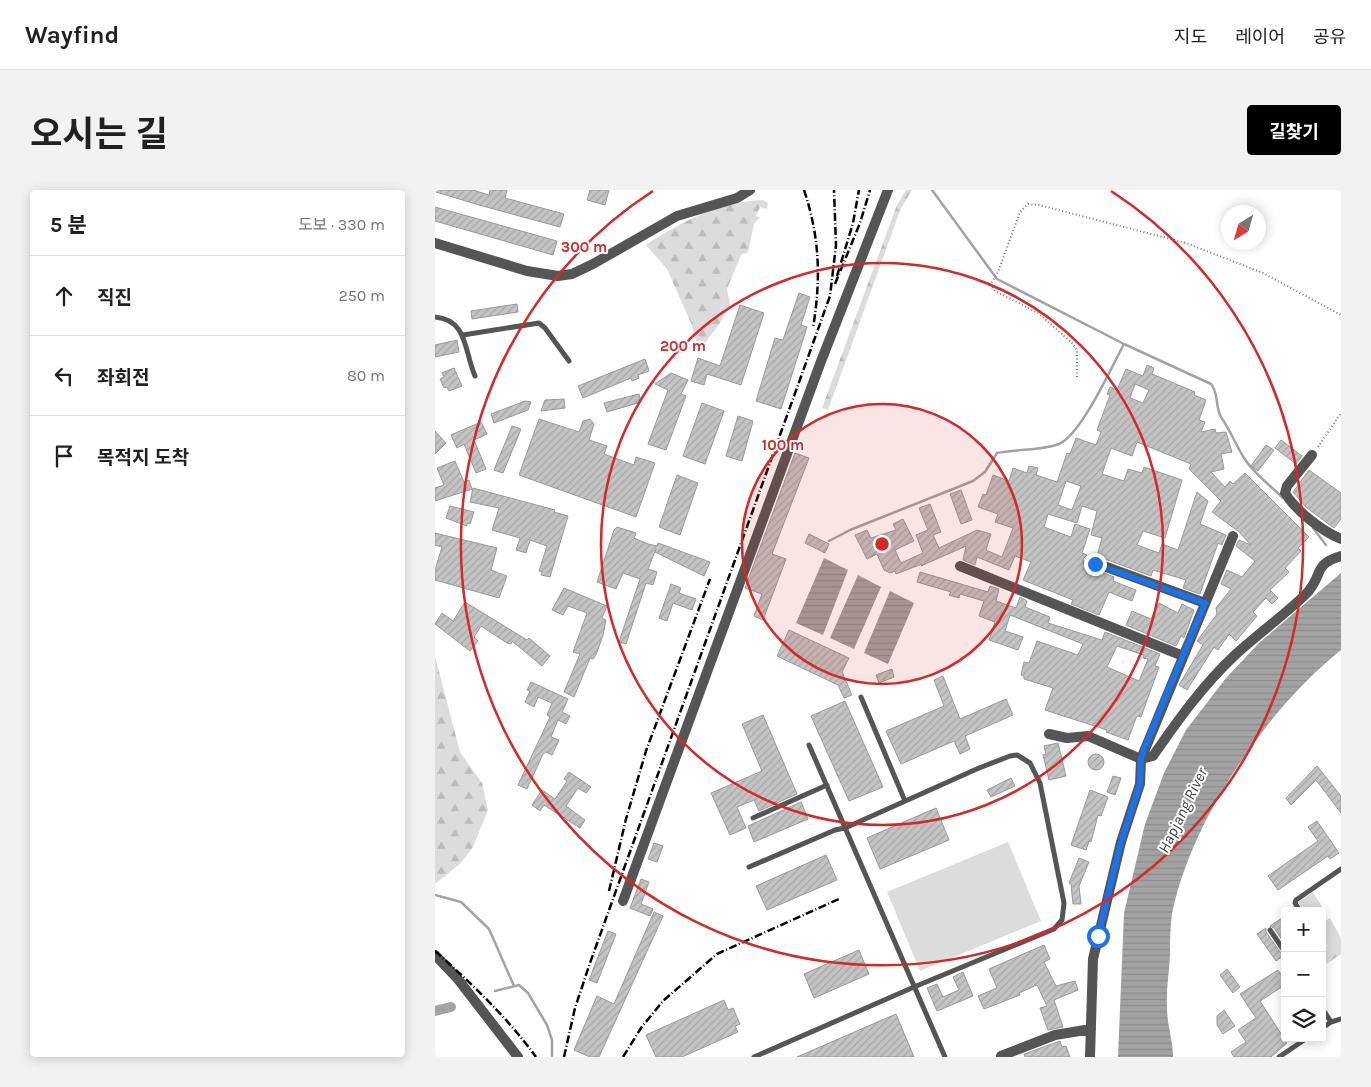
<!DOCTYPE html>
<html lang="ko">
<head>
<meta charset="utf-8">
<style>
	body { margin:0; font-family:Karla,"Noto Sans KR",sans-serif; background:#f2f2f2; color:#202124 }
	.controls { position:absolute; right:15px; bottom:15px; display:grid; overflow:hidden; border-radius:5px; box-shadow:0 2px 12px #0003 }
	.controls button { width:45px; height:45px; display:grid; place-items:center; padding:0; border:0; border-bottom:1px solid #e0e0e0; background:#fff; color:#202124; font:25px sans-serif }
	.compass { position:absolute; left:786px; top:15px; width:45px; height:45px; border-radius:50%; background:#fff; box-shadow:0 2px 12px #0003; rotate:217deg }
	.stop { position:absolute; width:15px; height:15px; margin:-11px; border:4px solid #1a73e8; border-radius:50%; background:#fff }
	.stop.end { background:#1a73e8; border-color:#fff; box-shadow:0 1px 5px #0008 }
	.list { margin:0; padding:0; list-style:none }
	h2 { display:flex; justify-content:space-between; align-items:center; height:65px; margin:0; padding:0 20px; font-size:21px }
	h2 small { font-size:16px; font-weight:400; color:#757577 }
	.list li { display:grid; grid-template-columns:32px 1fr auto; gap:15px; align-items:center; box-sizing:border-box; height:80px; padding:0 20px; border-top:1px solid #e0e0e0 }
	.list b { display:block; font-size:19px; white-space:nowrap }
	.list em { font-size:16px; font-style:normal; color:#757577 }
	.icon { flex:none; width:28px; height:28px; fill:none; stroke:currentColor; stroke-width:2; stroke-linecap:round; stroke-linejoin:round }
	.map { position:relative; flex:none; width:906px; height:867px; overflow:hidden; border-radius:5px }
	header { display:flex; align-items:center; gap:30px; box-sizing:border-box; height:70px; padding:0 25px; background:#fff; border-bottom:1px solid #e0e0e0 }
	header strong { font-size:24px }
	nav { display:flex; gap:28px; margin-inline-start:auto; font-size:18px }
	.intro { display:flex; align-items:center; justify-content:space-between; box-sizing:border-box; height:120px; padding:0 30px }
	h1 { margin:0; font-size:35px }
	.button { padding:12px 22px; border-radius:5px; background:#000; color:#fff; font-size:18px; font-weight:700 }
	main { display:flex; gap:30px; padding:0 30px }
	aside { flex:1; background:#fff; border-radius:5px; box-shadow:0 2px 12px #0003 }
	.map>svg:first-child { display:block }
	.grass { fill:#dcdcdc }
	.forest { fill:url(#forest-firs) }
	.water { fill:url(#water-rules) }
	.lines { fill:none; stroke-linecap:round; stroke-linejoin:round }
	.stream { stroke:#a3a3a3; stroke-width:2.5 }
	.canal { stroke:#a3a3a3; stroke-width:10 }
	.building { fill:url(#building-hatch); stroke:#999; fill-rule:evenodd }
	.path { stroke:#777; stroke-width:2; stroke-dasharray:1 2.5; stroke-linecap:butt }
	.lane { stroke:#555; stroke-width:5 }
	.street { stroke:#555; stroke-width:10 }
	.rail { stroke:#000; stroke-width:2.5; stroke-dasharray:8 2.5 1 2.5; stroke-linecap:butt }
	.route { stroke:#1a73e8; stroke-width:6 }
	.ring { fill:none; stroke:#d62828; stroke-width:2.5 }
	.labels { text-anchor:middle; stroke-width:4; stroke-linejoin:round; paint-order:stroke }
	.water-label { font-size:16px; font-style:italic; fill:#444; stroke:#fff }
	.centre { fill:#d62828; stroke:#fff; stroke-width:2.5 }
	.ring-label { font-size:15px; text-anchor:middle; font-weight:bold; fill:#d62828; stroke:#fff; stroke-width:4; stroke-linejoin:round; paint-order:stroke }
</style>
</head>
<body>
<header>
<strong>Wayfind</strong>
<nav><a>지도</a><a>레이어</a><a>공유</a></nav>
</header>
<div class="intro"><h1>오시는 길</h1><a class="button">길찾기</a></div>
<main>
<aside>
<h2>5 분<small>도보 · 330 m</small></h2>
<ul class="list">
<li><svg class="icon" aria-label="ahead" viewBox="0 0 24 24"><path d="M12 20V5M6 11l6-6 6 6"/></svg><div><b>직진</b></div><em>250 m</em></li>
<li><svg class="icon" aria-label="left" viewBox="0 0 24 24"><path d="M17 20v-9H6M10 6l-5 5 5 5"/></svg><div><b>좌회전</b></div><em>80 m</em></li>
<li><svg class="icon" aria-label="arrive" viewBox="0 0 24 24"><path d="M6 21V4h12l-3 4 3 4H6"/></svg><div><b>목적지 도착</b></div></li>
</ul>
</aside>
<div class="map">
<svg width="906" height="867" viewBox="0 0 906 867">
	<defs>
		<pattern id="forest-firs" width="22" height="20" patternUnits="userSpaceOnUse" patternTransform="scale(1.25)"><rect width="22" height="20" fill="#dcdcdc"/><path d="M5 1l3.5 6h-7zM16 11l3.5 6h-7z" fill="#bbb"/></pattern>
		<pattern id="water-rules" width="6" height="5" patternUnits="userSpaceOnUse" patternTransform="scale(1.25)"><rect width="6" height="5" fill="#a3a3a3"/><path d="M0 2.5h6" fill="none" stroke="#8b8b8b"/></pattern>
		<pattern id="building-hatch" width="6" height="6" patternUnits="userSpaceOnUse" patternTransform="scale(1.25)"><rect width="6" height="6" fill="#c4c4c4"/><path d="M-1 1l2-2M0 6l6-6M5 7l2-2" fill="none" stroke="#a7a7a7"/></pattern>
	</defs>
	<rect width="100%" height="100%" fill="#fff"/>
	<path class="grass" d="M573,652L606,731L485,781L452,702Z
		M878,702L889,720L887,721H869L863,712Z
		M895,728L906,748L893,757L887,749V733Z"/>
	<path class="forest" d="M471,0H477L466,18L393,220L387,218L462,15Z
		M328,10L333,13L332,19L325,17L321,26L325,27L319,34L313,62L306,65L292,99L295,114L285,133L264,161L256,133L232,79L211,55C247,31 284,12 328,10Z
		M0,466L25,562L47,593L53,620L38,657L26,673L0,694Z
		M906,748V764L887,777V760Z"/>
	<path class="water" d="M389,368L413,380L388,445L361,433Z
		M906,383V460C832,519 756,630 737,724C735,737 735,752 735,765C734,783 731,801 732,818C732,835 738,850 738,867H683L689,723L710,634L729,583L751,540L791,488L824,453Z
		M423,385L446,397L419,459L395,448Z
		M455,401L479,413L453,474L429,463Z"/>
	<g class="lines">
		<path class="stream" d="M497,0L562,89L689,154L776,194C784,203 780,217 786,227C795,240 801,255 809,268C819,284 835,295 848,308
			M878,338L891,355
			M394,351L415,340L538,291L550,282L562,263C582,259 605,261 624,254C646,245 677,176 689,154
			M0,705L26,712L54,739L79,796
			M60,801L84,795L93,803L112,835L117,850V867"/>
		<path class="canal" d="M0,821L16,817"/>
	</g>
	<path class="building" d="M1,0H38L54,5L55,0H72L70,8L129,24L125,37L44,15L1,2Z
		M155,0H174L170,15L152,10Z
		M0,17L122,51L118,65L0,31Z
		M364,103L375,107L366,135L372,137L346,219L321,211L340,148L348,150Z
		M82,114L83,122L37,129L36,121Z
		M305,115L329,123L306,195L272,184L269,195L256,191L263,168L285,176Z
		M22,150L24,162L0,167V155Z
		M210,169L214,181L203,185L204,188L197,191L196,188L148,208L143,196Z
		M712,175L719,178L717,184L760,202L759,205L771,210L764,230L770,232L766,242L780,239L781,243L791,242L797,262L786,264L789,279L776,282L790,297L795,291L798,294L810,283L874,347L863,358L866,361L850,378L854,382L835,400L843,408L837,414L831,408L818,422L822,426L801,451L794,444L783,460L779,457L752,500L744,495L768,455L762,451L782,424L781,418L796,399L786,394L792,380L807,387L820,371L801,356L804,350L816,355L803,341L777,322L786,311L754,279L756,274L702,252L697,266L676,258L667,284L689,291L693,279L707,283L709,277L747,290L730,348L708,341L702,355L724,363L727,354L743,360L762,302L773,311L765,334L791,345L787,355L783,353L765,404L748,398L751,390L718,380L716,386L662,366L667,348L656,345L662,321L647,316L642,333L613,324L609,337L636,347L640,334L655,339L647,363L652,365L648,369L649,375L679,387L678,391L701,400L697,411L674,402L664,425L636,414L638,410L588,390L596,372L580,366L574,380L542,367L540,375L528,370L531,356L486,376L487,374L461,384L460,381L455,383L449,380L442,364L432,369L420,345L432,340L436,348L461,340L458,334L468,329L479,351L460,360L466,373L488,363L481,345L493,340L484,318L495,314L506,342L498,345L504,358L542,340L556,344L551,360L567,367L578,338L560,332L563,324L543,317L548,304L551,305L558,285L574,291L578,278L592,283L594,276L603,278L601,285L622,292L632,263L635,264L641,248L661,255L666,242L662,240L675,205L672,204L675,197L682,200L691,179L708,186ZM700,194L714,200L708,213L695,208ZM631,291L646,296L637,320L623,315Z
		M19,178L27,196L14,201L12,197L9,198L5,189L9,187L7,183Z
		M236,183L253,190L246,204L251,206L231,260L213,254L233,200L220,194Z
		M204,204L206,212L172,222L169,213Z
		M129,209L130,218L106,221L110,210Z
		M90,211L96,212L93,220L59,233L56,224Z
		M267,213L289,221L270,274L248,266Z
		M303,226L318,231L307,271L291,266Z
		M104,229L144,242L148,231L155,229L159,234L154,250L172,256L169,264L199,275L201,267L220,273L201,327L84,285Z
		M46,232L52,244L39,250L51,279L41,283L29,254L22,258L16,245Z
		M77,236L86,239L68,283L59,280Z
		M0,241L11,253L0,264Z
		M846,250L867,266L861,274L840,258Z
		M831,255L839,260L823,281L816,276Z
		M360,263L374,268L337,364L351,369L328,430L319,426L327,404L310,398Z
		M20,271L29,292L34,290L37,299L0,311V298L9,295L2,278Z
		M874,280L906,303V329L899,338L872,318L858,302Z
		M242,285L263,293L245,345L224,337Z
		M38,298L120,320L119,322L133,326L115,387L106,385L107,382L104,381L112,356L95,350L91,363L81,360L85,348L57,340L64,318L35,312Z
		M526,300L537,330L526,334L515,304Z
		M15,316L39,322L35,334L32,333V336L11,328Z
		M182,337L201,343L199,348L213,354L222,356L223,353L275,372L269,386L220,362L221,359L213,379L222,382L218,395L211,393L191,454L184,452L205,389L188,383L181,399L162,392L179,340Z
		M0,343L62,358L56,380L72,386L64,408L0,390V380L7,357L0,355Z
		M374,344L394,354L390,363L370,353Z
		M485,382L553,402L555,396L564,399L561,411L581,418L585,407L592,411L590,417L615,427L613,433L667,450L670,442L725,464L720,476L724,477L706,527L703,526L701,528L693,550L671,542L672,540L610,520L618,498L589,489V486L586,485L589,472L594,473L602,451L643,465L648,454L575,425L570,441L588,447L583,460L554,450L560,432L544,426L549,411L525,404L524,408L514,405L516,402L482,392ZM682,456L709,465L708,468L713,469L704,491L672,477Z
		M236,394L246,398L244,403L261,409L257,420L238,413L232,431L224,428Z
		M129,398L172,416L167,428L171,430L168,445L161,465L158,469L155,468L139,507L129,502L145,464L138,462L152,423L133,416L128,425L117,420Z
		M30,412L92,450L94,448L115,466L107,476L77,451L76,454L72,453L46,436L39,447L43,451L35,461L0,434L7,423L18,431Z
		M724,413L743,423L747,414L759,420L749,448L746,446L741,456L691,435L697,421L716,429Z
		M354,440L414,468L407,482L417,505L409,508L403,495L342,466Z
		M457,479L459,487L444,493L441,485Z
		M508,486L525,529L571,509L578,525L530,546L535,559L525,564L519,551L466,574L451,541L509,516L499,490Z
		M96,492L133,509L127,522L135,526L131,534L123,530L116,547L124,550L117,565L111,562L108,564L92,599L83,595L115,527L112,525L117,513L103,507L99,517L90,512L95,501L92,500Z
		M410,511L448,597L414,611L376,526Z
		M328,525L362,604L324,621L319,610L302,617L311,638L295,645L276,603L327,581L307,534Z
		M623,553L631,586L614,590L608,565L611,564L609,556Z
		M653 572a8 8 0 1 1 16 0a8 8 0 1 1-16 0Z
		M882,576L906,606V623L881,590L856,615L851,608Z
		M134,582L156,597L151,603L143,598L131,616L150,630L145,638L109,615L105,621L97,615L107,600L120,609L132,591L129,589Z
		M678,586L686,588L680,605L672,602Z
		M576,588L580,596L556,607L552,600Z
		M655,600L673,607L666,626L663,625L656,652L654,651L651,660L636,655Z
		M366,612L373,629L319,652L313,636Z
		M501,618L514,650L445,679L432,648Z
		M882,631L904,663L895,669L893,666L843,700L833,686L883,651L873,637Z
		M219,653L228,656L222,672L213,669Z
		M391,665L402,690L332,720L321,696Z
		M644,668L654,672L644,696L646,714H638L636,694L634,693Z
		M206,689L214,692L206,714L218,719L215,726L195,718Z
		M219,722L228,726L164,867H155L139,860L162,806L179,814Z
		M850,726V754L839,738L835,736Z
		M831,738V742L848,766L841,771L822,744Z
		M173,741L181,744L162,793L154,790Z
		M609,755L615,769L609,772L621,796L640,791L643,800L619,810L628,837L613,840L605,818L612,816L602,795L584,803L585,805L549,819L543,806L562,798L554,779Z
		M424,760L434,784L379,808L369,784Z
		M792,779L805,797L798,803L785,785Z
		M843,780L850,790V795L825,811L852,853L836,867H799L796,862L811,852L803,840L821,828L805,804Z
		M528,782L538,806L502,821L492,798L502,794L508,807L524,800L518,787Z
		M289,810L293,820L298,818L305,834L300,836L303,842L247,867H221L211,845Z
		M789,820L800,836L788,844L782,835V826Z
		M461,824L479,867H362Z
		M625,851L627,857L631,856L635,867H590L589,864Z"/>
	<g class="lines">
		<path class="path" d="M642,187V160L638,154L603,123L560,101L555,95L563,82L585,22L593,14L604,15L751,53L828,83L906,125
			M883,257L906,223"/>
		<path class="lane" d="M0,127C33,130 29,161 40,186
			M28,145L104,133L110,138L134,171
			M426,507L470,611
			M374,555L510,867
			M318,628L392,595
			M314,677L400,640L410,638L544,578L575,566L582,565L595,573L605,593L629,713L627,730L619,739L479,797L319,867
			M865,721L860,713L861,710L906,679
			M835,740L850,762
			M887,754L888,755
			M887,818L896,832L906,829
			M887,838L896,832
			M844,867L872,848"/>
		<path class="street" d="M0,53L92,81L123,86L137,84L158,74L242,26L302,8L315,0
			M877,265L852,296L850,303C861,321 887,341 906,349
			M655,371L770,413
			M525,376L748,466
			M614,544L632,548L653,546L706,569L718,566C743,530 768,495 800,465C823,444 848,426 870,405C890,385 876,375 906,366
			M188,711L385,174L453,0
			M0,765L22,788L83,867
			M566,866L620,845L656,839
			M655,867L658,769L686,652L705,594L706,569L798,346"/>
		<path class="rail" d="M369,0C385,48 386,89 378,138
			M402,86L418,33L424,0
			M400,94L425,33L435,0
			M174,701L191,629L211,561L275,389
			M0,761C37,794 71,826 101,867
			M129,867L140,818L155,773L395,106L401,55L399,0
			M188,867L206,838L228,811L282,764L404,709"/>
	</g>
	<g class="lines">
		<path class="route" d="M660,374L770,413L712,552L706,568L705,594L686,652L663,746"/>
	</g>
	<circle cx="447" cy="354" r="140" fill="#d62828" fill-opacity=".12"/>
	<g class="ring">
		<circle cx="447" cy="354" r="140"/>
		<circle cx="447" cy="354" r="281"/>
		<path d="M676 1A421 421 0 1 1 218 1"/>
	</g>
	<g class="labels">
		<g class="water-label">
			<text transform="translate(747 620) rotate(-64)" y="6">Hapjang River</text>
		</g>
	</g>
	<circle cx="447" cy="354" r="8" class="centre"/>
	<g class="ring-label">
		<text x="149" y="62">300 m</text>
		<text x="248" y="161">200 m</text>
		<text x="348" y="260">100 m</text>
	</g>
</svg>
<div class="controls">
<button>+</button>
<button>−</button>
<button><svg class="icon" aria-label="layers" viewBox="0 0 24 24"><path d="M12 4l9 5-9 5-9-5zM3 14l9 5 9-5"/></svg></button>
</div>
<svg class="compass" viewBox="-18 -18 36 36"><path d="M0-13l5 13h-10z" fill="#e53935"/><path d="M0 13l5-13h-10z" fill="#757577"/></svg>
<div class="stop" style="left:663px;top:746px"></div>
<div class="stop end" style="left:660px;top:374px"></div>
</div>
</main>
</body>
</html>
